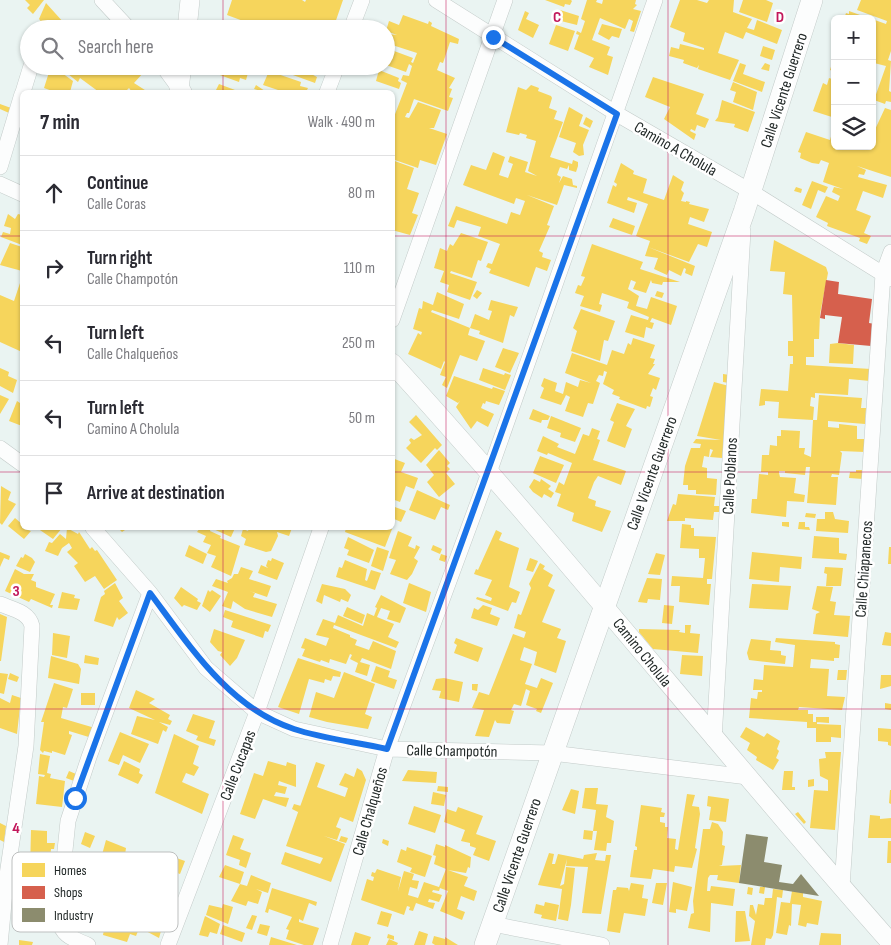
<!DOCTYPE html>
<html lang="en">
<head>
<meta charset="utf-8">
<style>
	body { margin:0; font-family:"Sofia Sans Condensed",sans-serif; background:#f7f7f7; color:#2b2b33 }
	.controls { position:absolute; right:15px; top:15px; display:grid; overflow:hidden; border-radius:8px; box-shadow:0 1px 4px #0004 }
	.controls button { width:45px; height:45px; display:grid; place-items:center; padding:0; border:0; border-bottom:1px solid #e1e1e2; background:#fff; color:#2b2b33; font:25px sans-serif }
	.stop { position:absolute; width:15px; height:15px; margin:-11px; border:4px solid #1a73e8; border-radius:50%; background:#fff }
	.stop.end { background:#1a73e8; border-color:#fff; box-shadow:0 1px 5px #0008 }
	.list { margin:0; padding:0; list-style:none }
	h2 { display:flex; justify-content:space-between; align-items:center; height:65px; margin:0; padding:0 20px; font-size:21px }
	h2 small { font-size:16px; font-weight:400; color:#7c7c81 }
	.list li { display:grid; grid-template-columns:32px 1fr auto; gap:15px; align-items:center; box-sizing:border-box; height:75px; padding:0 20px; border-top:1px solid #e1e1e2 }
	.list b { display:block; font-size:19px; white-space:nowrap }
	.list p { margin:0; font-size:16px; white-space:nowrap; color:#7c7c81 }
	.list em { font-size:16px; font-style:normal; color:#7c7c81 }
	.icon { flex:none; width:28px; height:28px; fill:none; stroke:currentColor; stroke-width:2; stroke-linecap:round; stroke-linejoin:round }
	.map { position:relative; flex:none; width:891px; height:945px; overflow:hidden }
	.search { position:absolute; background:#fff; box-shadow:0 1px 4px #0004; left:20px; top:20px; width:375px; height:55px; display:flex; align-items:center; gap:12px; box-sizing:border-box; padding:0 18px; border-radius:28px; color:#7c7c81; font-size:19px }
	.panel { position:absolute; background:#fff; box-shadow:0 1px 4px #0004; left:20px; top:90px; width:375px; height:440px; border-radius:8px }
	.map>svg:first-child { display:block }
	.homes { fill:#f6d55c }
	.shops { fill:#d6604d }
	.industry { fill:#8c8c6e }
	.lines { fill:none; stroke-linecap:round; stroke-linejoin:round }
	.minor-casing { stroke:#c3cbc9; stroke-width:16 }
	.tertiary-casing { stroke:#c3cbc9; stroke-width:20 }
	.secondary-casing { stroke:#c3cbc9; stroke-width:22 }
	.minor { stroke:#fcfdfd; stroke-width:15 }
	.tertiary { stroke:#fcfdfd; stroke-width:19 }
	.secondary { stroke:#fcfdfd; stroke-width:21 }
	.route { stroke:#1a73e8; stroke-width:6 }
	.grid { fill:none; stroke:#c2185b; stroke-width:1; stroke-opacity:0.55 }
	.labels { text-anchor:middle; stroke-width:5; stroke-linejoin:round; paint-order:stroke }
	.street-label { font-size:16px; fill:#232a29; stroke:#fff }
	.key { fill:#fff; stroke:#bdbfbf; stroke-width:1 }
	.key-label { font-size:14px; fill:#232a29 }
	.grid-label { font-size:16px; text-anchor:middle; font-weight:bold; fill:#c2185b; stroke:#fff; stroke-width:5; stroke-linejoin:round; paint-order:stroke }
</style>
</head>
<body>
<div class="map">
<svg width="891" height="945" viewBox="0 0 891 945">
	<rect width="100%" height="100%" fill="#eaf4f2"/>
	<path class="homes" d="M25,0H44L33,14L27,8L30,5Z
		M232,0H302L305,2L306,0H343L333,29H265L227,15Z
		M545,0H571L572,1L570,5L565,4L564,7Z
		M587,0H597L596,2L602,4L603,0H636L635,4L637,5L633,9L641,11L634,32L630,31L633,21L629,19L625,29L600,18L592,40L610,47L607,55L613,57L608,75L589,67L594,58L574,49L579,35L576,34L577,31L581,33L585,21L581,19Z
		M680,0H697L707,3L709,0H734L733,12L752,19L747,28L754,30L757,20L782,30L777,44L746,32L743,39L725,32L718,53L739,60L730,80L698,69L699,65L697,68L683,63L684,60L669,56L671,47L679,49L680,44L704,50V48L683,41L685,33L670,27Z
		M743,0H766L773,3L767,22L739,12Z
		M861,0H891V51L888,60L891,61L889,91L891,92V102L886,101L885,104L874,100L886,66L874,63L875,60L872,59V19L886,24L887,21L857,10Z
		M46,3L64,23L69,20L72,22L74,20L76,22L71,29H48L39,19Z
		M560,10L579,16L577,25L557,20Z
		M525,11L529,13L526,19L539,25L533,38L518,30Z
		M849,11L871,19H844L846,13L849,14Z
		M403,15L428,24L429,21L432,23L431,26L459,39L458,44L450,42L443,63L440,62L437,70L455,78L449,88L452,89L449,97L453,98L448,111L414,99L409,113H407L405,117L409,118L418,102L441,110L434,128H429L447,134L436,165L420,160L418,168L392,159V122L407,83L401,80L403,75L409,76L412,66L409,64L406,72L386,65V48L413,58L411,62L413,63L417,53L386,43L389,34L397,35L386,31L389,21L399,25Z
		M602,24L622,29L619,38L612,36L609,40L598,34Z
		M556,25L575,31L568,51L549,44Z
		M763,46L775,50L772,60L760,56Z
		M833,60L835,61V72L830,70Z
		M740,63L746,65L743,74L765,82L762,92L733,81Z
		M765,63L770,65L769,71L761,69Z
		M51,66H94L98,69L100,66H139L144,72L134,83L148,92H132L129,88L125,92H99L80,78L78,82L63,70L62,73L73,81L70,92H55L44,88Z
		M219,66L243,69L242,72L248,73L246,80L240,78L239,82L217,74Z
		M246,66L262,69L259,75L251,72L252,69Z
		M268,66H296L317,77L315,83Z
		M379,70L399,78L398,81L401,83L399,89L376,81Z
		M269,71L301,82L300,86L308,88L306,92H284L263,85Z
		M653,77L704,94L696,114L709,119L705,128L697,125L695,131L691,129L690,131L696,134L694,140L664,119L670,107L645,97Z
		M829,78L835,80V118L813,111L823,83L827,85Z
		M733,82L757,92L753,110L733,102L736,92L730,90Z
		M219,84L235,90L234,92H215Z
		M256,85L265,91L269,92H261V91L254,89Z
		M531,85L539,88L538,91L551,96L552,98L549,108L557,111L554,119L563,122L550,157L572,164L573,160L578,162V166L576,172L569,170V165L567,169L560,167L557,175L561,177L559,183L563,176L572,179L573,185L577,186V188L564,185L557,205L527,195L554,206L547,225L550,226L539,251L543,253L542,257L551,260L547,271L536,267L529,287L489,273L491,269L486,267L488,263L492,264L500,244L478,236L481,227L457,220L454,228L448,226L456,206L507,224L511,212L520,215L525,201L516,198L514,204L463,185L471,165L486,170L493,152L505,157L499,175L508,178L513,164L508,162L510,156L528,162L525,172L537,176L528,171L536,141L526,138L527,135L520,133L519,135L506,132L518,87L526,90Z
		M722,100L755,112L748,132L734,127L735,124L715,121L718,117Z
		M0,104L11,108L9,113L0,109Z
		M569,107L583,115L579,126L589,130L583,145L584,155L579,156L573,152L576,143L559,137Z
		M885,108L891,110V177L857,166L866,170L864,175L859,174L858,177L887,185L883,198L863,191L856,210L871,216L864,233L871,236L867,244L859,241L860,238L827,226L828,223L816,217L826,196L838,201L840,196L832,192L834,187L843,189L823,182L829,163L821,160L819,164L812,163L800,158L801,153L798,152L806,132L830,140L834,126L835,146L871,147L875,139L872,136Z
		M586,117L593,121L590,128L583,124Z
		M392,160L414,168L407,189L419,193L412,213L418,215L410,235L392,230Z
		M621,163L634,171L633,174L647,179L643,193L664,200L673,175L684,182L681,190L684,193L681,201L686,202V201L690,202L689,204L709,209L704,222L690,217L688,224L712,232L707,247L698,244L689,262L648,247L650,241L636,236L648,204L628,197L627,200L637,203L634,213L607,203L613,185L616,187L617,184L614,182Z
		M812,181L828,187L825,193L818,190L811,209L802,205Z
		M796,187L802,189L801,193L794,191Z
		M8,214L15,219L18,214L22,215V245L1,237L3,232L10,234L11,228L4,226Z
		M613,218L635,226L632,235L609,227Z
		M461,233L488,242L481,261L478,260L472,278L451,271L450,273L477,282L470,300L447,292L449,285L440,282L444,271L434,268L440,248L447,251L450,244L453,246Z
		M774,240L826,267L828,273L820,314L819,339H814V357H806V365L871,369L870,381L849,379L848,395L815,393V398L811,397L810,406L814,407L813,420L778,418L779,402L765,401V405L759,406L761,389L788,391L790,364H793V356H788V341H793L792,295L783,294L785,272L770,271Z
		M10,243L22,247V271L0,265Z
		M592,244L643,262L640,269L680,282H663L662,285L652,283L651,280L646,293L633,289L636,282L631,280L628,289L639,296L636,306L647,309L651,297L677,306L671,325L652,318L650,322L654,323L652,329L646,327L644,338L625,332L631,315L648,320L649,317L627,308L629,302L602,293L599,304L602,305L600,312L580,306L584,296L575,293L578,285L581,286L585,277L581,276Z
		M648,247L695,266L692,276L685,273L686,269L684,268L681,276L669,270L667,275L654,269L658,258L645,256Z
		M22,277V352L0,342V295L14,301Z
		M477,290L482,293L477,299L473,296Z
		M657,291L664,293L662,298L655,296Z
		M437,292L464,304L459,319L432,310L431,312L470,328L475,314L489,320L492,311L488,310L491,300L518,307L514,317L510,315L503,343L479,334L480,331L470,328L468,335L485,341L482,349L477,361L460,355L447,388L442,385L446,377L440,375L445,362L444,361L441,369L408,354L418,333L421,335L422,332L413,329L419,308L422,309L423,301L433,305Z
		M581,309L615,321L608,341L604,340L600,361L571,351L577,331L573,328Z
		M633,338L655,345L650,358L655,359L653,364H655L648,374L660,378L656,390L653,388L650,396L653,397L650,407L647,406L646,409L619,399L620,397L612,394L614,390L603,384L607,372L604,371L603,376L599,375L596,381L600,383L593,404L588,403L583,417L565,411L570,397L566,395L561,405L540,398L544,388L541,386L544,378L557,383L555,391L563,394L566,382L578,387L580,380L591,383L565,373L572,353L607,365L612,350L624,354L628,343L631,345Z
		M838,343L854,345L853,364L829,363L830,344Z
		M503,348L519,353L510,373L495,367Z
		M0,368L9,372L8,376L17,380L13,393L0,386Z
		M483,368L504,375L505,373L511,375L505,390L479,380Z
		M723,374L730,375L729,383L723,382Z
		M454,376L492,389L493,387L505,391L499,405L486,401L485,404L483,403L481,408L494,414L488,427L477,421L471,429L456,407L460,401L458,403L446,396Z
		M714,382L729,386L722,458L710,457L713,450L710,449L709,457L704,456L702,467L707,468V478L717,479L716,495L696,494V490H688V485H683L685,466L691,448H700L701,444L693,443L696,439L721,440L697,436Z
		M0,395L9,399L0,414Z
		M819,395L862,398L861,408H866L865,424L828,421V427L839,428V424L857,426V439H866L865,452L840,451L842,453L839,475L832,474L831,477H838L836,505L807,503L810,467H806L805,475L785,473V471H779V473L780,477L796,478L794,493L805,495L804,502L787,501L786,517L751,513L752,499H757L759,474L768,475V472H761L762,455H769L770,445L777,446V436H781V430L800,431L799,448H805L804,454L811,457L813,420H817Z
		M22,398V426L9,421L17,401L20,403Z
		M617,403L635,409L626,426L632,429L625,448L607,441L614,422L610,420Z
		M533,409L550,416L548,420H542L541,423L529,419Z
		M416,415L442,445L437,450L435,448L421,463L406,448L411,443L409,440L411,438L414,440L422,435L409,422Z
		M551,416L581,428L575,442L560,437L561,433L547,428Z
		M592,428L600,431L597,439L600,440L593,460L626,471L621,485L598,476L594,482L588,498L596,501L595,506L611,511L602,532L572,521L574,513L557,506L561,494L555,492L559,482L564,485L572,463L548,453L547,455L537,451L543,436L559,444L557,447L575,454L583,434L589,436Z
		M439,450L450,463L447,466L450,469L446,473L455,484L439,497L427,482L434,475L426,465Z
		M540,456L564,465L556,483L533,473Z
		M392,458L405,463L401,472L418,478L414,489L406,486L400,502L392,499Z
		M856,470H864L863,479L849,478L850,472H856Z
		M534,479L540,482L541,479L551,486L548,489L554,493L551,498L544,494L542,498L533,492L529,487Z
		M1,486L11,492L8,500L16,504L2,525L0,523Z
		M417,490L450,505L448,510L441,507L435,520L409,510Z
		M678,494L715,497L714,506H719V512H714L713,520L685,518V521H667L673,504L676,505Z
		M392,506L406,511L401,522L392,518Z
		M825,512H833L835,519L849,521L848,533L816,531L817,519H825Z
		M806,513L816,514L815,518L805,517Z
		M15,518L22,524V528L31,531L24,539L8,526Z
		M782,522H789V527L782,526Z
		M799,522H805V527H809L810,530L798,529Z
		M682,524L691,525V528H694V536L716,537L712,579H707V584H711L709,605L679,602L680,586H671L672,576L703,578L705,558H699V549L680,548Z
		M37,528H62L53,539Z
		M67,528L78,534L79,532L90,549L92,547L95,551L97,550L117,580L104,589L95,576L85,582L74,566L78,563L67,552L72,548L69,543L62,548L58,556L45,551L49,542L52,543L60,534L66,539Z
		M118,528H128L122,532Z
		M200,528H235L231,537L211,528L210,531L221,536L220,538L240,546L231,576L211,567L216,556L207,553L211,545L203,542L206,536L197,532Z
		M249,528H292L289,536L277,532L278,536L271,551L266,552L244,545L246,539L241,536L243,529L248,531Z
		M346,528L370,530L371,528H387L392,529L385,547L345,532Z
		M496,530L502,533L499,540L519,548L509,587L520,592L516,603L512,602L508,611L476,599L477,597L491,601L492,598L485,595L492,580L474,574L476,569L478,570Z
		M398,531L412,537L408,546L415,549L416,545L420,547L414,558L418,561L412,574L407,580L390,574L396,560L389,558Z
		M814,536L839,538V553L847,554L846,560L812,558Z
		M348,537L374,550L369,563L347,555L349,550L344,548Z
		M189,545L207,554L203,564L185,556Z
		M433,545L442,549L440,554L431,550Z
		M377,547L389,551L383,571L371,566Z
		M889,547H891V564H888Z
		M0,552L10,556L9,560L4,558L0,567Z
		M752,552L802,557L801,569L780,567L779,582L749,579Z
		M656,553L665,555L660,575L648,574Z
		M25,554L32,558L35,562L30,572L16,566L21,557L23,558Z
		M441,554L447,556L445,562L439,560Z
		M272,558L284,563L277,580L258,573L261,565L268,568L266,566L268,560L271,561Z
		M530,558L538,561L533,572L526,570Z
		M345,560L367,569L365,580L367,581L371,570L381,573L375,590L336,577L339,567L342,568Z
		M540,563L545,566L543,569L553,575L548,586L555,590L542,622L561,629L557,638L566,641L556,673L534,665L537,652L524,647L520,660L532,664L525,684L537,688L541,678L553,683L541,713L536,711L537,709L526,705L530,691L526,689L521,706L514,704L511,710L514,711L510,724L497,723L495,720L489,737L475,736L484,710L472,708L479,692L489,695L513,634L524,638L526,632L514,628L518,614L521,615L531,588L529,584Z
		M241,567L253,571L249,579L271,586L267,597L247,590L255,593L253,597L277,604L272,617L245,609L233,601L231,609L222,606L228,592L212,586L216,579L228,583L227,581L232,578L234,574H238Z
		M825,567L843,568L841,586H826L827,574L824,573Z
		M15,569L24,574H34L31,580L36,582V587L55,594L50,605H53L52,608L31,599L29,602L5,591Z
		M647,578L662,579L660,600L648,599L647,603L638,602Z
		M115,583L123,598L119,601L128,613L119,620L117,617L113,627L94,621L101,597L105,594L104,591Z
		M409,583L431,592L426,612L403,603Z
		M322,584L345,589L351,595L348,602L341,599L340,602L324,595L322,604L316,601Z
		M752,584L791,586L788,610L749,608Z
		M817,586L833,587L830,601L836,602L834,615L850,616L848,637L813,634L816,614L820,612L812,609Z
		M181,587L198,599L197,601L201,603L197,610L184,605L182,607L174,598Z
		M208,590L210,592L212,590L221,596L210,612L202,606Z
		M62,592L75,595L74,598L80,599L77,610L58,608Z
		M381,595L406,608L400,623L387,619L390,611L381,608L377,617L394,624L388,637L399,642L396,648L334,625L333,628L350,635V637L357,640L355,645L369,650L373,641L396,651L391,669L362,658L360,662L370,665L367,676L355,672L358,663L350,659L352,655L350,654L346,664L330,659L329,663L321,660L320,662L302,656L305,649L301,648L305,638L326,646L329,638L316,635L323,619L335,623L338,615L363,626L367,613L374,616L377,608L375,607Z
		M483,605L492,608L490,614L500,618L497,626L471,618L474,608L478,610Z
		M664,605L674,606L672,624L662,623Z
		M347,607L365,615L362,624L343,616Z
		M225,610L271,625L268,632L265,631L263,638L231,627L233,621L223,617Z
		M0,614L7,617L1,661H0Z
		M685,625H691L690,633L700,634L698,653L653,649L639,632V629L680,630L679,632L685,633Z
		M214,629L245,640L237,658L230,666L220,655L222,652L218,651L210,642Z
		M885,632L891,633V646L882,645Z
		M53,633L70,636L67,658L52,655Z
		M456,638L483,648L478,662L454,653L457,645L454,643Z
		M776,638L835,642V644L840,645L839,658H834V661L811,659L810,668L829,669L827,696L845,697L842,710L799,707L798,710H808V714H813V722H817V724L841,725V738L831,737V742H816V728H807V722L749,718L751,698L757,699L758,692H762V690H753L754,679L763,680L764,665L793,667L795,645L775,642Z
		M751,639L771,641L770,650L781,651V655L786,656L785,664L749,660L747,653Z
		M85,655L99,658L98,665L84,663Z
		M682,655L703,656L702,676L680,674Z
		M51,656L78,664L81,669L79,684L48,678Z
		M298,658L341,672L340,677L333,676L331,681L325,679L324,683L309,679L299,714L278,707Z
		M376,666L390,671L388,677L397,680L394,689L371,681Z
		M838,670H847L846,680H837Z
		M344,672L375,684L365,714L372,717L368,729L327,722L309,717L316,692L334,698Z
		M0,673L8,674L4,694L0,693Z
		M10,673L19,677L17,682L8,679Z
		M881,675H891V686L880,689Z
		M444,678L463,682L459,702L439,698L441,691L432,690L436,679Z
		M54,683L73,689L67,708L63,707L61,718L95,728L92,738L69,731V734L72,735L65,755L52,751V753L44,751L43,753L40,750L44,722H41Z
		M472,684H478L477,691L472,690Z
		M136,690L155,699L149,703L170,715L168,719L172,721L170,725L159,722L168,727L166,732L163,730L158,744L131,734L137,716L155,720L129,708Z
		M81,693H95V705H81Z
		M12,695L21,698L17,734L0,728V698L10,703Z
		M885,703L891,704V710L885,709Z
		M193,714L215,721L209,738L216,740L214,746L196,740L198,736L186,731Z
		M816,717H829V723L816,722Z
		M746,727L764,737L767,733L780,741L777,749L779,751L776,758L779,760L773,770L756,760L757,757L747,750L750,743L740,737Z
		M878,728L891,729V746L888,745V742L878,741Z
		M120,732L149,744L140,763L123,755L119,765L108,761Z
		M174,734L199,746L193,764L199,767L194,776L186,773L182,782L209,794L202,814L155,793Z
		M825,752H841L835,830L810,828L814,790L828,791V780L820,776L819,759L826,758Z
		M40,754L50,756L47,773L51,774L50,778L65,781L62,807L36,804L39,776L44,777L45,775L38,774Z
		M124,761L140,769L139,773L143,775L138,784L118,775Z
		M268,761L286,766L287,762L296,765V787L279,781L278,785L287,787L285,794L276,792L274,796L289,798L286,807L263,799L255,819L240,814L254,773L263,776Z
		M316,762L325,765L317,787L345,797L348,788L339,785L345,773L354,777L357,768L362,771L366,780L353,822L340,817L336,827L341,829L337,840L324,836L345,844L331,882L281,864L285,852L320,864L323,858L286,846Z
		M408,770L437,772L436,783L402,781Z
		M69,771L76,774L74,781L66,778Z
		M784,771H793L792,787H795V790H782Z
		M814,779V786L808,787V780Z
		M438,786L448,787V792L437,791Z
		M585,788H598L596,804L608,805L606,817L614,821L611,843H607L606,851L594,850L597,831H593L592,840L583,839L584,830L593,831L596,810L582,808Z
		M571,789L579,791L575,814L562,810Z
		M890,790H891V804L889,803Z
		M433,792L446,795L444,806L431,804Z
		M687,794L695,795L692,806L699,807L700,814L695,848L697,849L692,868L675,866L674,872L653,869L651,879L630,877L634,850H637V847L635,846L641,805L662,808L661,812L665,813L664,817H660V822L665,823V827H668L667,838L676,839L675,849L678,850Z
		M708,796L729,799L726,822L709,820L711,807L707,806Z
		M294,804L301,806L298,812L292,809Z
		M414,806L441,815L435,833L408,824Z
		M458,807L483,816L476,834L496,841L489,861L473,855L476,848L470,846V843L461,841L465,830L444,822L447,809L456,812Z
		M798,812L806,822L804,824L795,814Z
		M870,815L880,816V819L891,818V838H868Z
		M712,822L718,824L723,832L722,845L725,846L722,865L719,866L741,865L739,883L717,880L718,875H710L708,878L707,891H710L711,886L735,889L733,906L711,903L710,932L688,928L691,914L694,913L693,901L703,829H710Z
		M0,823L6,826L4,842L0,840Z
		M31,830L47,831V843H55L54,849H51L49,871H30Z
		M85,832L95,836L90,848L81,844Z
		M233,835L244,839L240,849L251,853L246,868L239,865L240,860L226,855Z
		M341,836L348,838L346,843L339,841Z
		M383,839L389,841L388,846L382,843Z
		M106,840L126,848L124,862L120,868L108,862L109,860L105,858L103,863L100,862Z
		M888,841H891V863H887Z
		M436,844L445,847V845L471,857L470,868L468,867L466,873L448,870L468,877L464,886L477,891L474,901L461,896L457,909L465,912L462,920L440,911L448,891L440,888L439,891L433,890L432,892L442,895L439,902L429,899L428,902L435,903L433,909L416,903L413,911L409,910L410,907L407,906L404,915L361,900L367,879L373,881L374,877L371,876L372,872L375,873L377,869L401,877L398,891L404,871L414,874L412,880L419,881L417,889L410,887L408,895L418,898L424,882L439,887L446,869L434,864L436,856L433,855Z
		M407,847L432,856L425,877L410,872L412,868L397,862L401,849L406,851Z
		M162,853L185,861L180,874L172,871L171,874L157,866Z
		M549,853L554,854L552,864H555L558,854L583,859L584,855L597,853L595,860L605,861L606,855H611L601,914L582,913L588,867L566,866L567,859L560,886L564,884L566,867L575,868L571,905L568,921L558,919L562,889L538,885Z
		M225,865L244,872L240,884L247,886L251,875L271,883L268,893L256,889L262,892L258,904L248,901L246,906L231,901L240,884L219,877Z
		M99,866L107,868L105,876L115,878L113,888L115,889L108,911L116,914L115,918L134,925V923L128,920L131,917L136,919L140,910L154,916L151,927L161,931L159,938L144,930L138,931L136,936L130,934L127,942L103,935L105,924L93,920L92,922L85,920L83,928L70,924L75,899L80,901L87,881L93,883Z
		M673,882L692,887L687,911L676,909V913L669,912Z
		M631,883L644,885L642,898L648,899L645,916L624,913L620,933L607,931L613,890H616L617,887L628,888L629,891Z
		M656,883H667L663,905L652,903Z
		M748,887L753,888L752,895L747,894Z
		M760,887H765L764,894L759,893Z
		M272,888L317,902L316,906L309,903L303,921L299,919V922L319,928L313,945H304L286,939L289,930L286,929L292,917L269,909L268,913L265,912Z
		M773,889L783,890L782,898L777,897L773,935L771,939L766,938L765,945H751L755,921L749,916L750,905H753L756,915L758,904L764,905L765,898H772Z
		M792,891L803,893V897L822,901L818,925L807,923L806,927L798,925L801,905L792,904L791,926L789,925L787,935L776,933L781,902L790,903Z
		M545,902L559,905L556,921L541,918L542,915L534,913L536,904L544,906Z
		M223,904L233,907L228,924L206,915L209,905L222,908Z
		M381,911L392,914L388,927L377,924Z
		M736,911H745L750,941L735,942Z
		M252,915L257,916L252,930L246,928Z
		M205,916L220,924L217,934L210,932L208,937L199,935Z
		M260,924L270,926L267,936L257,933Z
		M223,925L245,933L242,942L220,934Z
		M419,931L428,934L425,945H414Z
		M355,932L371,937L368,945H351Z
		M821,933L841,934V945H819Z
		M388,934L394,936V940L387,938Z
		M434,936L445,939V937L458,945H435L432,943Z
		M271,937L297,945H269Z
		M389,939L398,943L397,945H386Z
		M19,940L33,942L32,945H19Z"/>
	<path class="shops" d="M826,280L839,282L838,294L872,299L869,323L875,324L871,346L838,343L842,317L825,315V319L820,318Z"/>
	<path class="industry" d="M746,834L768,837L764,862L782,865L779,882L793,884L801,874L819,896L739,883Z"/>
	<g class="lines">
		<defs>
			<path id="minor" d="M102,0L129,29
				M436,0L617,114L750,191L891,279
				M351,29L362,0
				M163,66L179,88
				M23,92L31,66
				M327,92L337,66
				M0,167L22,94
				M0,184L22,194
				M392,320L505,0
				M0,448L22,464
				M93,528L150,593L206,668L257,712L294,729L387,749L552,753L748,777
				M0,604C12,609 29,612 32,626L26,746L6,882L0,945
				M714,740L743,231
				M842,887L883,274L891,252
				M492,924L602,945
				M88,945C72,938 63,937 58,919L68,821L89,757L150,593
				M168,945L257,712L321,528
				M330,945L387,749L490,470L655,0"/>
			<path id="tertiary" d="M187,29L190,0
				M182,66L179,88L182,92
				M392,363C564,552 722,752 891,943"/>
			<path id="secondary" d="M485,945L744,212L812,0"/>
		</defs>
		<use href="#minor" class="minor-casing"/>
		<use href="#tertiary" class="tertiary-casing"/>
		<use href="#secondary" class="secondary-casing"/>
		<use href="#minor" class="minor"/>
		<use href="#tertiary" class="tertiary"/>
		<use href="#secondary" class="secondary"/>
	</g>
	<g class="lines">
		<path class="route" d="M75,798L150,593C189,645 229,708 294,729C324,739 357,742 387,749L617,114L493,37"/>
	</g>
	<path class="grid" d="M223,0V29M446,0V945M668,0V945M223,66V92M0,236H22M392,236H891M0,472H22M392,472H891M223,528V945M0,709H891"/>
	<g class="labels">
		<g class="street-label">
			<text transform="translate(783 90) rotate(-72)" y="6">Calle Vicente Guerrero</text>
			<text transform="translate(676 148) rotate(30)" y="6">Camino A Cholula</text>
			<text transform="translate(651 473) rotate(-70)" y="6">Calle Vicente Guerrero</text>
			<text transform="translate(729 476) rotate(-87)" y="6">Calle Poblanos</text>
			<text transform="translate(863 569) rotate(-86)" y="6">Calle Chiapanecos</text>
			<text transform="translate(643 652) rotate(51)" y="6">Camino Cholula</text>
			<text transform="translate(452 750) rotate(1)" y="6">Calle Champotón</text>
			<text transform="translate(237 765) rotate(-69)" y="6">Calle Cucapas</text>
			<text transform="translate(369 811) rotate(-74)" y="6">Calle Chalqueños</text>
			<text transform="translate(516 855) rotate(-71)" y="6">Calle Vicente Guerrero</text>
		</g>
	</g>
	<rect x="12" y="852" width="166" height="80" rx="8" class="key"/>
	<rect x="22" y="863" width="23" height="14" fill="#f6d55c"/>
	<rect x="22" y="886" width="23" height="13" fill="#d6604d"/>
	<rect x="22" y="908" width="23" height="14" fill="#8c8c6e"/>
	<g class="key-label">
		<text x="54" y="875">Homes</text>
		<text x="54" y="897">Shops</text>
		<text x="54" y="920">Industry</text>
	</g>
	<g class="grid-label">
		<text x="557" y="22">C</text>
		<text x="780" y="22">D</text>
		<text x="16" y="596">3</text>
		<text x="16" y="833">4</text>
	</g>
</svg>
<div class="controls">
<button>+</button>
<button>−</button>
<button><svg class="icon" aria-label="layers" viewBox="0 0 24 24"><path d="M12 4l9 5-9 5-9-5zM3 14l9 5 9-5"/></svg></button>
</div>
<div class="stop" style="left:75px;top:798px"></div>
<div class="stop end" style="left:493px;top:37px"></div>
<div class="search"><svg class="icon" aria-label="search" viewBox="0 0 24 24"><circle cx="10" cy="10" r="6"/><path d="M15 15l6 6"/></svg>Search here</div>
<section class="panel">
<h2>7 min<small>Walk · 490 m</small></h2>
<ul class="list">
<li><svg class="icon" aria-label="ahead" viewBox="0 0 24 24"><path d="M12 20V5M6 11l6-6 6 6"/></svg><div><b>Continue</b><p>Calle Coras</p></div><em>80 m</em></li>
<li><svg class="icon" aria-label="right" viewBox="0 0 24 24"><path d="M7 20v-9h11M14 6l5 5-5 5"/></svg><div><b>Turn right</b><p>Calle Champotón</p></div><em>110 m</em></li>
<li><svg class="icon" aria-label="left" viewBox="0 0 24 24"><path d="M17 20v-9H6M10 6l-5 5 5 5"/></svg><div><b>Turn left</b><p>Calle Chalqueños</p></div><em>250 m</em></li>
<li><svg class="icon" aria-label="left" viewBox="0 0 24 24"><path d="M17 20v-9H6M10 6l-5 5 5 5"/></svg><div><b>Turn left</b><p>Camino A Cholula</p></div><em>50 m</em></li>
<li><svg class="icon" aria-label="arrive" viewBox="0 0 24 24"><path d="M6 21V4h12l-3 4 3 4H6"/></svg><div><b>Arrive at destination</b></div></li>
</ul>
</section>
</div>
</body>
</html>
